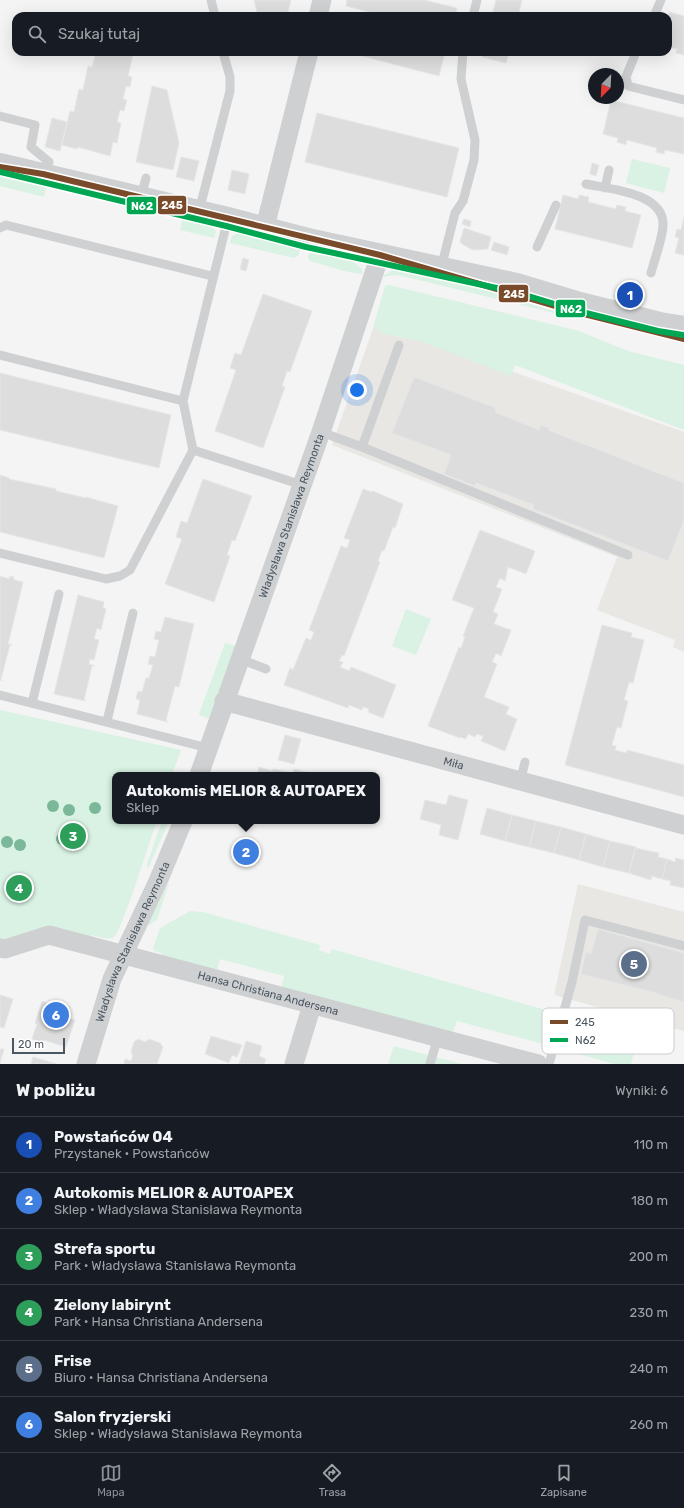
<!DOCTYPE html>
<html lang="pl">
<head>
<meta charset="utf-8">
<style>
	body { margin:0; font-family:Rubik,sans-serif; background:#20242c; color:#f1f3f6 }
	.compass { position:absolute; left:588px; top:68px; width:36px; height:36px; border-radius:50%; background:#171b24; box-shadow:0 4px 16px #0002; rotate:204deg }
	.scale { position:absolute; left:12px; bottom:10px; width:53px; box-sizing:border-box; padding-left:4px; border:2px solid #4a5661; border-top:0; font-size:11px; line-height:14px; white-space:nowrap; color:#4a5661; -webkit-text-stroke:3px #fff; paint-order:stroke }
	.you { position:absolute; left:357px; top:390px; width:14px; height:14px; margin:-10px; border:3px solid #fff; border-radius:50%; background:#1a73e8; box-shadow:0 0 0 6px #1a73e833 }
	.badge { display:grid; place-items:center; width:26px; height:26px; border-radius:50%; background:#8c9099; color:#fff; font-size:13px; font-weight:700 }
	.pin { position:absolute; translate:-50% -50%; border:2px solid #fff; box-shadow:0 1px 4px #0006 }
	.popup { position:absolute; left:112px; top:772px; width:268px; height:52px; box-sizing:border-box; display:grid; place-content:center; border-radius:8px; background:#171b24; filter:drop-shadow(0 1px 3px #0005); font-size:13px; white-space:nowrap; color:#9ea1a6 }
	.popup b { font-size:15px; color:#f1f3f6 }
	.popup::after { content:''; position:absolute; left:50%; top:100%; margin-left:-8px; border:8px solid transparent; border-top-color:#171b24 }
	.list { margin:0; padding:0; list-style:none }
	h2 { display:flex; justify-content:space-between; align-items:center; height:52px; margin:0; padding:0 16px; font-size:17px }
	h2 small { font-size:13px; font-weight:400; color:#9ea1a6 }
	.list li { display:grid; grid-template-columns:26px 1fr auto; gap:12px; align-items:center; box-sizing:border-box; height:56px; padding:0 16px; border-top:1px solid #363941 }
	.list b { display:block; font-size:15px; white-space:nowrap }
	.list p { margin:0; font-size:13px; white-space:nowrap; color:#9ea1a6 }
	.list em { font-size:13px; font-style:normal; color:#9ea1a6 }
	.icon { flex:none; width:22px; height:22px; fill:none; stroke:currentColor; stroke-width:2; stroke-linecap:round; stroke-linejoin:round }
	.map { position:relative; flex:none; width:684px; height:1064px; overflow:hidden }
	.search { position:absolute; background:#171b24; box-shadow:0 4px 16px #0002; left:12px; right:12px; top:12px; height:44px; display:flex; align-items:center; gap:10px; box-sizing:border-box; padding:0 14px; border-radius:12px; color:#9ea1a6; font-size:15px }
	.sheet { height:388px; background:#171b24 }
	nav { display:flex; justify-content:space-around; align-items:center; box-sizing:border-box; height:56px; border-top:1px solid #363941; background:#171b24; font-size:11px; color:#9ea1a6 }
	nav a { display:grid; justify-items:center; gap:2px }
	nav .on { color:#8c9099 }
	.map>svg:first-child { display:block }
	.commercial { fill:#e8e7e3 }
	.green { fill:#d9f2e3 }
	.building { fill:#ddddde; stroke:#e5e6e7 }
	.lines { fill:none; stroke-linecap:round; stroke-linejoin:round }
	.service { stroke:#ced0d2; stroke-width:9 }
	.minor { stroke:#ced0d2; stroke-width:19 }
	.tertiary { stroke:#ced0d2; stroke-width:22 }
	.bus-1-casing { stroke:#fff; stroke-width:9 }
	.bus-2-casing { stroke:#fff; stroke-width:9 }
	.bus-1 { stroke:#7a4b2a; stroke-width:6 }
	.bus-2 { stroke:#00a651; stroke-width:6 }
	.tree { fill:#7ab899 }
	.labels { text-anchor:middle; stroke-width:4; stroke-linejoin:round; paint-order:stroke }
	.street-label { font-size:11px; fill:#4a5661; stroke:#fff }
	.key { fill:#fff; stroke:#c9ccd0; stroke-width:1 }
	.key-label { font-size:11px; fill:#4a5661 }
	.line-badge { stroke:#fff; stroke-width:1.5 }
	.badge-label { font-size:11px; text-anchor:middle; font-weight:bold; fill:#fff }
</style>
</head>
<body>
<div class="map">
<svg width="684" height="1064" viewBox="0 0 684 1064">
	<rect width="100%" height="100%" fill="#f4f4f4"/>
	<path class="commercial" d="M375,323L684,432V652L673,647L675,640L597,610L617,557L332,445Z
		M578,884L684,912V1031L554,995Z"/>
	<path class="green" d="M632,159L670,168L664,193L626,183Z
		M0,175L47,184L44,197L0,186Z
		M183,217L212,225L216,232L214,238L180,230Z
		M239,233L300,250L298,256L294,258L230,243L232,236Z
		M309,253L351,260L361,268L363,274L348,272L310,261L308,258Z
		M393,270H400L480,288L575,318L398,275L381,277Z
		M389,285L579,331L628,351L684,365V430L515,365L511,376L423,342L381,333L374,324L385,286Z
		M406,609L431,619L416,655L392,646Z
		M225,643L237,646L211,719L201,716L199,714Z
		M0,710L181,750L172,775H115V821H157C151,836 122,932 114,937C107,941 98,936 90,935L89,940H0Z
		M162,821H169L148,869L147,864Z
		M169,883L157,920L147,926L167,885Z
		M190,911L203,912L320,945L319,950L330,954L332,949L556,1013L547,1045L457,1021L453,1032L281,989L284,976L220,959L217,972L161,957L162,953L155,951L153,948L160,928Z
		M570,1017L629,1034L627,1039L637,1041L631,1064H614L561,1049Z
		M394,1046L462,1064H388Z"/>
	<path class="building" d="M254,0H291L287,16H258Z
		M347,0H424L457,8L455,16H385L346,6Z
		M496,0H522L518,16H492Z
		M669,12L684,16V55L676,53L677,49L668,47Z
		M96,52H125L133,54L128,76L132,77L130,87L126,86L123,99L127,100L124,111L120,110L117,122L121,123L117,143L113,142L110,156L78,147L77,149L62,145L70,111L74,112L79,89L83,90L88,66L92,67Z
		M347,52H445L439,76Z
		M483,52H509L506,63L482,57Z
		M152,86L167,90L179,143L173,170L136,162Z
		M611,100L684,118V154L665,150L664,154L656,152L657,148L627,140L626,145L617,142L618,138L603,134Z
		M317,113L459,148L447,197L305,162Z
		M52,118L67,122L60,151L45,147Z
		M181,157L199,161L194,181L176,177Z
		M592,163L599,165L596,176L590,174Z
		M232,170L249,174L245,194L228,190Z
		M563,195L578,199L579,195L589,197L588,202L616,209L617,205L626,207L625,211L641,215L632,248L555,229Z
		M684,217V255L675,253L679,238L675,237L677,229L681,230Z
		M464,219L471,221L470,227L462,224Z
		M464,228L491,237L488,249L473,250L462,244L460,241Z
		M494,242L509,247L507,255L491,250Z
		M243,258L249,260L246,271L240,269Z
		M263,294L312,311L290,372L287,371L282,386L285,387L263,448L215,431L236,370L230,368L235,353L241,355Z
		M0,373L171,415L159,468L0,430Z
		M414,377L496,408L495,412L539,430L541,425L549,428L548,430L684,483V520L668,561L533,509L534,505L476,483L475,486L444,474L451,455L392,433Z
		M0,475L9,478V479L56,489V491L86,498V497L118,506L104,558L0,532Z
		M203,479L252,496L235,541L232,540L227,555L230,556L214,602L165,584L182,539L176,537L181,521L187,523Z
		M363,489L372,492L373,491L403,504L395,528L393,527L384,551L382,550L378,561L380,562L344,656L342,655L339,661L343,662L340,667L349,671L351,667L396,685L383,718L368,712L369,709L363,707L362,710L349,705L348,708L284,685L290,668L293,670L306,638L311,640L314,632L309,630L341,546L347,548L350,540L344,538Z
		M480,530L535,551L526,574L508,567L505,581L500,578L496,587L502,589L493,612L498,614L494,624L511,630L501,656L496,653L492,662L497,664L484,697L509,707L506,714L517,719L505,751L481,741L483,736L477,734L475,737L468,734L466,739L460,737V738L428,726L459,647L461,648L465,637L463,636L474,608L452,600Z
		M0,576L9,579L10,576L14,577V580L23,582L8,644L12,645H10L3,671L1,679L3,681L0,680Z
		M78,595L104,602L103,608L106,609L101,630L97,628L94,639L99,640L94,660L90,659L89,664L95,666H92L84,700L86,701L54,694Z
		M165,617L194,624L179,687L175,686L166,720L168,722L137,714L140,700L136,699L138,691L142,692L146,678H149L153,665L148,664L150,656L155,657L159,640L154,639L156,631L161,632Z
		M602,625L632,633L631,637L644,640L633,683L629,682L624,700L628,701L621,728L617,727L612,745L616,746L615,750L626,753L627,750L684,765V797L565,765Z
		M285,735L301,739L294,764L278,760Z
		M259,767L272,771L273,769L291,773V775H257Z
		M294,769L314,774V775H293Z
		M449,795L468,800L458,840L439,835L441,825L420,819L425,800L446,805Z
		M487,808L512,815L505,841L480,834Z
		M512,815L536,821L529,847L505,841Z
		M536,821L561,827L554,853L529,847Z
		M561,827L586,834L579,860L554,853Z
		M586,834L610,841L603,867L579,860Z
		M610,841L636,847L629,873L603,867Z
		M635,848L659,853L658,857L667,859L662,879L652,876L651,880L629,873Z
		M676,858L684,860V888L670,885L671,881L662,879L667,859L675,862Z
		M598,929L684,953V1002L660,995V994L581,974L586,952L591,954Z
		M0,995L13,999L4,1028L0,1027Z
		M42,1001L49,1004L50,1001L70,1007L67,1018L75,1020L66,1047L44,1040L43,1043L32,1039L37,1024L35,1023Z
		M211,1036L242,1045L237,1057L232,1055L229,1063L205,1054Z
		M138,1039L145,1042L149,1039L160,1043L163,1047L157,1064H124L125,1059L131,1061L133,1056L131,1052L134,1042Z
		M246,1041L262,1046L259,1056L266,1059L264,1064H239Z
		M0,1049H4L0,1063Z
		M33,1057L57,1064H31Z"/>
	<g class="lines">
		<path class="service" d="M211,0L215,16
			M473,16L477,0
			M654,16L661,0
			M636,52L626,77L628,86L684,100
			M0,116L35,125L31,147L49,162
			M586,184C610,189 664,193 663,225C663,237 654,261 651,273
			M605,188L609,170
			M141,197L146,178
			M199,211L230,91V77L223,52
			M0,228L6,225L212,276
			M537,247L556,205
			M441,268L455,213L463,201L474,160L475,140L461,79L463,52
			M0,355L183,401
			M321,432L362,447L399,345
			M362,447L628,555
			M193,450L302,485
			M0,553L106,579L120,576L130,570L193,450L183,401L228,218
			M240,659L266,669
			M0,695L208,748
			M32,703L59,594
			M107,721L133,613
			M520,782L525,762
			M430,1064L438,1037
			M549,1064L572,982L585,920L684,946"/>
		<g class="minor">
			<path d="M318,16L322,0"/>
			<path d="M265,227L309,52"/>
			<path id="s1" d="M224,701L684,825"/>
			<path id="s2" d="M199,775L321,432L380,255"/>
			<path id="s3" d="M0,948L5,949L49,935L538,1064"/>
			<path id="s4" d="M86,1064L112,979L159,879L183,821"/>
			<path d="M294,1064L312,1005"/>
		</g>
		<path class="tertiary" d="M0,164L228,218L308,239L517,284L580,303L660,323L684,327"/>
		<defs>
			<path id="bus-1" d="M0,167L43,174L380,255L576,312L684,339"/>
			<path id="bus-2" d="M0,172L226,226L306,247L515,292L578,311L658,331L683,335"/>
		</defs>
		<use href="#bus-1" class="bus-1-casing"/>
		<use href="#bus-2" class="bus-2-casing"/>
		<use href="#bus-1" class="bus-1"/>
		<use href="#bus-2" class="bus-2"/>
	</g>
	<g class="tree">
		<circle cx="53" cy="806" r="6"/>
		<circle cx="95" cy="808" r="6"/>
		<circle cx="69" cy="810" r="6"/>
		<circle cx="62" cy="839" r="6"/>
		<circle cx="7" cy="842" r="6"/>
		<circle cx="20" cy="845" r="6"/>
	</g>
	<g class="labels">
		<g class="street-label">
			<text dy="4" stroke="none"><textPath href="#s2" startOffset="275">Władysława Stanisława Reymonta</textPath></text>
			<text dy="4" stroke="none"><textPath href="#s1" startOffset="238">Miła</textPath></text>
			<text dy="4" stroke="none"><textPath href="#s4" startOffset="131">Władysława Stanisława Reymonta</textPath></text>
			<text dy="4" stroke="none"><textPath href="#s3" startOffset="278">Hansa Christiana Andersena</textPath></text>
		</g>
	</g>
	<rect x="542" y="1008" width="132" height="46" rx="6" class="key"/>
	<rect x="550" y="1020" width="18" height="4" fill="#7a4b2a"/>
	<rect x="550" y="1038" width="18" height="4" fill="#00a651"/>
	<g class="key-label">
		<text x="575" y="1026">245</text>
		<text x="575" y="1044">N62</text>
	</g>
	<g class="line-badge">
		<rect x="157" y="195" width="30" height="20" rx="4" fill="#7a4b2a"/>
		<rect x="126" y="196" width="31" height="19" rx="4" fill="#00a651"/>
		<rect x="498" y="284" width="31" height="19" rx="4" fill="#7a4b2a"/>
		<rect x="555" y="299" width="31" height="19" rx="4" fill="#00a651"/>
	</g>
	<g class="badge-label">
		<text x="172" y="209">245</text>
		<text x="142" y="210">N62</text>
		<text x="514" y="298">245</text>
		<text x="571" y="313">N62</text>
	</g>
</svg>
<svg class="compass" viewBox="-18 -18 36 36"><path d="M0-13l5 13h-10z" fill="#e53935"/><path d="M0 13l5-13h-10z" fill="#9ea1a6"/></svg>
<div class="scale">20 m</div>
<div class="you"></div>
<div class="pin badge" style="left:630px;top:295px;background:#1a4fb4">1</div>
<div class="pin badge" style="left:246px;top:852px;background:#3f7fe0">2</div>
<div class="popup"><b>Autokomis MELIOR &amp; AUTOAPEX</b>Sklep</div>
<div class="pin badge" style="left:73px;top:836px;background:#2e9e5b">3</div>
<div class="pin badge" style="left:19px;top:888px;background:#2e9e5b">4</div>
<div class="pin badge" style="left:634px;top:964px;background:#5c6f8a">5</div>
<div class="pin badge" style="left:56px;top:1015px;background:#3f7fe0">6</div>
<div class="search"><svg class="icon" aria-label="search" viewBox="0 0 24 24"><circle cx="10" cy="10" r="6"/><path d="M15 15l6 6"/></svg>Szukaj tutaj</div>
</div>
<section class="sheet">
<h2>W pobliżu<small>Wyniki: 6</small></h2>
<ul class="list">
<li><span class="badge" style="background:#1a4fb4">1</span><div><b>Powstańców 04</b><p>Przystanek · Powstańców</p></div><em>110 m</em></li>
<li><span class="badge" style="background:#3f7fe0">2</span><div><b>Autokomis MELIOR &amp; AUTOAPEX</b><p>Sklep · Władysława Stanisława Reymonta</p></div><em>180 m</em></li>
<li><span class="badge" style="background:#2e9e5b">3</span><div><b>Strefa sportu</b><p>Park · Władysława Stanisława Reymonta</p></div><em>200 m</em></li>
<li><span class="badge" style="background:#2e9e5b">4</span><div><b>Zielony labirynt</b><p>Park · Hansa Christiana Andersena</p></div><em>230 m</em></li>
<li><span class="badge" style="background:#5c6f8a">5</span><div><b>Frise</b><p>Biuro · Hansa Christiana Andersena</p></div><em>240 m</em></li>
<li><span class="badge" style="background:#3f7fe0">6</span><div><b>Salon fryzjerski</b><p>Sklep · Władysława Stanisława Reymonta</p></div><em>260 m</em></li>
</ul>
</section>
<nav>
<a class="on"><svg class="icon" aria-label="map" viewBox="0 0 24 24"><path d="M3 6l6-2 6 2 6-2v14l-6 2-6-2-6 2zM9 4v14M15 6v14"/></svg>Mapa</a>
<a><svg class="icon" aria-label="directions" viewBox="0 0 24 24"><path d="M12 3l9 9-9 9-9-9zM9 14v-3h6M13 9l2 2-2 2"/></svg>Trasa</a>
<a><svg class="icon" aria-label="saved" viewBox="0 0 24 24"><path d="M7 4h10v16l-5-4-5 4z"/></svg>Zapisane</a>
</nav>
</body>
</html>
